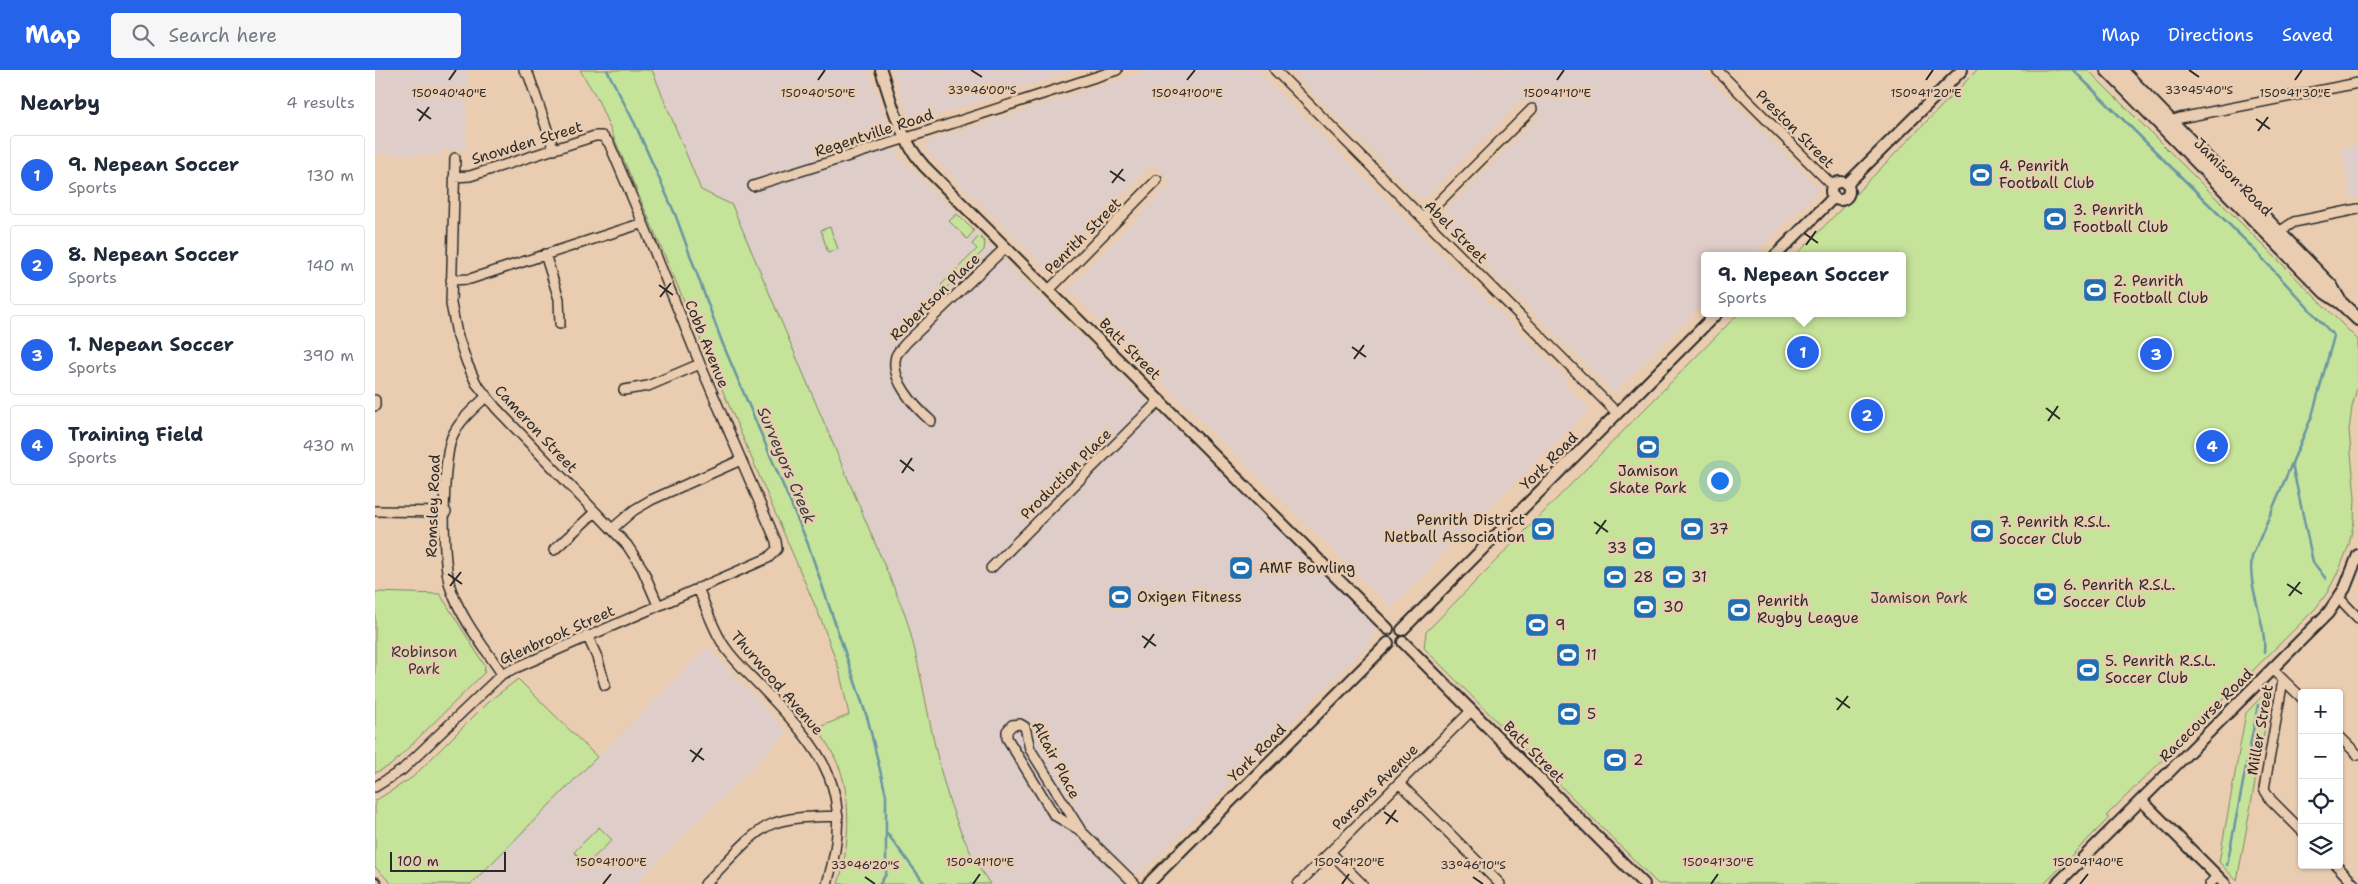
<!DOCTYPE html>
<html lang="en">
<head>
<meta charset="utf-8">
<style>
	body { margin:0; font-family:"Shantell Sans",sans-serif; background:#f6f6f7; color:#1f2937 }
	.controls { position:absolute; right:15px; bottom:15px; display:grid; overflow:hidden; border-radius:5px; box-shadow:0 1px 4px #0004 }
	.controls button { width:45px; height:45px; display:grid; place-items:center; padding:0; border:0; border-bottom:1px solid #e0e1e3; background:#fff; color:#1f2937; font:25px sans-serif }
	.scale { position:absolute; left:15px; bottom:12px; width:116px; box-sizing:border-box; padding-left:5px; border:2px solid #2b2b2b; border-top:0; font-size:14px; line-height:18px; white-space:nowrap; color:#2b2b2b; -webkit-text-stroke:4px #eacdb1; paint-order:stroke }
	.you { position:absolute; left:1344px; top:410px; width:18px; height:18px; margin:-12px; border:4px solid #fff; border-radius:50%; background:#1a73e8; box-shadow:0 0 0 8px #1a73e833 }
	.badge { display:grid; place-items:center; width:32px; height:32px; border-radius:50%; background:#2563eb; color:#fff; font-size:16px; font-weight:700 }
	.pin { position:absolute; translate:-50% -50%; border:2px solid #fff; box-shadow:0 1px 5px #0006 }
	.popup { position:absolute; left:1326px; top:182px; width:205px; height:65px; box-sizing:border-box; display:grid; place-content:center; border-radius:5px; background:#fff; filter:drop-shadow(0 1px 4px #0005); font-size:16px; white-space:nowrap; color:#747a83 }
	.popup b { font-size:19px; color:#1f2937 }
	.popup::after { content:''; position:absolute; left:50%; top:100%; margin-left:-10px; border:10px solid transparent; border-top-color:#fff }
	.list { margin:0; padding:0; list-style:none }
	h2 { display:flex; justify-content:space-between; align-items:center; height:65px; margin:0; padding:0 20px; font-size:21px }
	h2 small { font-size:16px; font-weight:400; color:#747a83 }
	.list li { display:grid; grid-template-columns:32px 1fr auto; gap:15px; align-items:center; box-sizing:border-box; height:80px; margin:0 10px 10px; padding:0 10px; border:1px solid #e0e1e3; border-radius:5px }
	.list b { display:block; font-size:19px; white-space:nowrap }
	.list p { margin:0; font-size:16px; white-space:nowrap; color:#747a83 }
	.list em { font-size:16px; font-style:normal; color:#747a83 }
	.icon { flex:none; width:28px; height:28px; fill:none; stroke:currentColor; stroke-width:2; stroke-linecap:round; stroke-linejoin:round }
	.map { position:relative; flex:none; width:1983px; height:814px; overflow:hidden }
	header { display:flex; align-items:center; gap:30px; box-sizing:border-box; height:70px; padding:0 25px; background:#2563eb; color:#fff }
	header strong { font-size:24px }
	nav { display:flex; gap:28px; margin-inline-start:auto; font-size:18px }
	.search { width:350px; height:45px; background:#f6f6f7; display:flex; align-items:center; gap:12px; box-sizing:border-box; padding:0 18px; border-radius:5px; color:#747a83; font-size:19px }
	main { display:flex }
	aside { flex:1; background:#fff }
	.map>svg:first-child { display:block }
	.built { fill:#decdc8 }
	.green { fill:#c6e39a; stroke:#788762 }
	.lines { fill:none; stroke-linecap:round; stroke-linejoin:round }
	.stream { stroke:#6996a2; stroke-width:2.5 }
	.minor-casing { stroke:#2b2b2b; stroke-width:12 }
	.tertiary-casing { stroke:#2b2b2b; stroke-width:14 }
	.secondary-casing { stroke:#2b2b2b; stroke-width:16 }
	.minor { stroke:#eacdb1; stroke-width:9 }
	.tertiary { stroke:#eacdb1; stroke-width:10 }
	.secondary { stroke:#eacdb1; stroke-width:12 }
	.ticks { fill:none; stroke:#2b2b2b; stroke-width:2 }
	.labels { text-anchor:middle; stroke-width:5; stroke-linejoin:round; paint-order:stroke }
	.street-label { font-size:15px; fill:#2b2b2b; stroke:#eacdb1 }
	.poi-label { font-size:15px; fill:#2b2b2b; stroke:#eacdb1; text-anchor:start }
	.park-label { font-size:15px; fill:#3a3d36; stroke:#eacdb1 }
	.water-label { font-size:16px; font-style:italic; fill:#353d3f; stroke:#eacdb1 }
	.ticks-label { font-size:12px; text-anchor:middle; fill:#2b2b2b; stroke:#eacdb1; stroke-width:5; stroke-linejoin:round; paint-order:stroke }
</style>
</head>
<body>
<header>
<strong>Map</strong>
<div class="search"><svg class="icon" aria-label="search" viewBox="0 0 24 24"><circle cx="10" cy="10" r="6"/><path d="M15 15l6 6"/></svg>Search here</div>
<nav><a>Map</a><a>Directions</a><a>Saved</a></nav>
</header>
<main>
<aside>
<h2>Nearby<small>4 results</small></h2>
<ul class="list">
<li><span class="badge">1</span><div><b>9. Nepean Soccer</b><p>Sports</p></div><em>130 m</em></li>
<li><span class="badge">2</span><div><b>8. Nepean Soccer</b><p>Sports</p></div><em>140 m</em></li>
<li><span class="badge">3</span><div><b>1. Nepean Soccer</b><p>Sports</p></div><em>390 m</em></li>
<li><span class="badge">4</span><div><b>Training Field</b><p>Sports</p></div><em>430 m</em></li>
</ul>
</aside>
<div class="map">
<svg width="1983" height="814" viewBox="0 0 1983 814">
	<rect width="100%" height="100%" fill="#eacdb1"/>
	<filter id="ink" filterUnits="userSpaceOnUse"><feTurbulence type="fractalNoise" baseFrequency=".02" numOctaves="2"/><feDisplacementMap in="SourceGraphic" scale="10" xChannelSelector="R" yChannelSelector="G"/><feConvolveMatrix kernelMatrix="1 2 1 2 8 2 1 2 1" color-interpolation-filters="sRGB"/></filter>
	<g filter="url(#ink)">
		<path class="built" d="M0,0H93L91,80L68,79L67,86L0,84Z
			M277,0H494L512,56L524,87L999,555L998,570L768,801L762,802L749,814H612L602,797L587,768L570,720L547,605L530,544L357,136L326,120Z
			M518,0H703L541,52L533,48Z
			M774,0H882L1194,311L1190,315L1215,339L1064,487L1055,500L1016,538L692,219L796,113L778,94L673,201L551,81L550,75L553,71Z
			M915,0H1326L1445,119L1378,186H1329V234L1239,323L1063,148L1165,45L1148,29L1052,127L1043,128Z
			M1983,75V127L1976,129L1966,78Z
			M332,577L413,662L260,814H96Z"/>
		<path class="green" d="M205,0H277L326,120L357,135L530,544C558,635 558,735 615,814H463C474,781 477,732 465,699C459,684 451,671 442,658L474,645L464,599L447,552L222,28Z
			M1602,0H1713L1983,270V314L1977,337L1974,360L1980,428L1979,451L1974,475L1964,500L1952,523L1940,539L1731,746L1734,748L1693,789L1691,787L1686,792L1689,794L1669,814H1283L1049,578L1051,562L1364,243H1527V186H1420Z
			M582,144L599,161L592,169L574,151Z
			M455,157L463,179L453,183L446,160Z
			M604,166L610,172L609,180L570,219L566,215L602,179L597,174Z
			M0,522L65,524L110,596L109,603L16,695L0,703Z
			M143,609L222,687L96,814H17L0,797V731L38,707L113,632Z
			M1891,622L1896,624L1862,811L1844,792L1871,643Z
			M224,757L237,770L212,794L199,782Z"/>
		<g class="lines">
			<path class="stream" d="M232,0L260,54L300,144L347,272L433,474L493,650L511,725V804L505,814
				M1698,0L1876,176L1959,266L1937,346L1877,487C1872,519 1892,551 1889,583
				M1917,394L1938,492L1951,509
				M512,763L550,814
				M1852,795L1883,635"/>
			<defs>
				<path id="minor" d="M149,0L154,6L179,80
					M900,0L1242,343
					M1342,0L1458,116
					M1796,51L1805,48L1983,13
					M80,88L76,234L82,264L92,293L101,313L121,338L252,475L267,498L283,535
					M79,107L95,106L220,66H227L234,73L268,153
					M378,116L538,66L742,0
					M1048,148L1157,39
					M1904,162L1919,152L1983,139
					M170,184L184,229L185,254
					M674,220L782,110
					M249,320L273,316L325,294
					M111,327C98,339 84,351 77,367C67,393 66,496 77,522C88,551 110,578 127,604
					M0,330V336
					M556,351C540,337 514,309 521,286C523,281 528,277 531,273L631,177
					M0,441L71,442
					M237,459L259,440L276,430L366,390
					M179,480L220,442
					M616,498L785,330
					M323,518C331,537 338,560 350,577C360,592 375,605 388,619C450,684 480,720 452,814
					M1964,528L1983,548
					M212,565L222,587L230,615
					M1898,600L1927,628
					M1908,610L1889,719L1896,730L1927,761
					M1964,666L1983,685
					M1024,713L1125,814
					M0,717L27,700L127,604L393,488L402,479L401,471L325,294L268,153L95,209L76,210
					M706,761L679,745L632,668V661L637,655L645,654L650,657L655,679L706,761L760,814
					M955,782L987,814
					M1961,795L1979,814
					M330,814C347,798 376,762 397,754C417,746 441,747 463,746
					M923,814L1096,641
					M1835,814L1842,806"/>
				<path id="tertiary" d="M506,0C517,34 525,69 549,96L1013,559
					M1456 121a9 9 0 1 1 18 0a9 9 0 1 1-18 0Z
					M1471,115L1587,0
					M1400,186L1459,127
					M1027,560L1342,243
					M1028,572L1269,814
					M1766,730L1850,814
					M0,813L1,814
					M773,814L1013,573
					M1682,814L1953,543L1970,518L1983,485"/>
				<path id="secondary" d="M1732,0L1950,222L1965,232L1983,249
					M1746,0L1956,216L1964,230"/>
			</defs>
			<use href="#minor" class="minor-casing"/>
			<use href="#tertiary" class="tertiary-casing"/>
			<use href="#secondary" class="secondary-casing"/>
			<use href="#minor" class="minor"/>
			<use href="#tertiary" class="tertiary"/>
			<use href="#secondary" class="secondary"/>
		</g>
	</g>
	<path class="ticks" d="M596,0L607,7M1814,0L1824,7M74,10L81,0M443,10L450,0M812,10L820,0M1182,10L1189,0M1551,10L1558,0M1920,10L1927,0M42,39L56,49M1881,49L1895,59M44,51L54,37M1883,61L1893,47M735,101L750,111M737,113L748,99M1429,163L1443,173M1431,175L1441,161M284,215L298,225M285,227L296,213M977,277L991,287M979,289L989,275M1671,338L1685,349M1673,351L1683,336M525,390L539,401M527,403L537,388M1219,452L1233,462M1221,464L1231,450M73,504L87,514M1912,514L1927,524M75,516L86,502M1914,526L1925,512M767,566L781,576M769,578L779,564M1461,628L1475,638M1462,640L1473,626M315,680L329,690M317,692L327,678M1009,742L1023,752M1011,754L1021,740M490,807L500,814M1098,807L1108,814M228,814L236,804M598,814L605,804M967,814L974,804M1336,814L1343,804M1705,814L1713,804"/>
	<defs>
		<symbol id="stadium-square" viewBox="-11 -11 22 22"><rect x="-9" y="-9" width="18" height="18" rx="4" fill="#1f6fb2" stroke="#eacdb1"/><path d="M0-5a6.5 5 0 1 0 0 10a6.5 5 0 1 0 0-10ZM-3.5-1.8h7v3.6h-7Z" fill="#fff"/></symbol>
	</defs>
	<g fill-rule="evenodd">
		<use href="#stadium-square" x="1592" y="91" width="28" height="28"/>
		<use href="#stadium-square" x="1666" y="135" width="28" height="28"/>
		<use href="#stadium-square" x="1706" y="206" width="28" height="28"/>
		<use href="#stadium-square" x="1259" y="363" width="28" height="28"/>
		<use href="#stadium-square" x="1154" y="445" width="28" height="28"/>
		<use href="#stadium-square" x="1303" y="445" width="28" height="28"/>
		<use href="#stadium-square" x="1593" y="447" width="28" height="28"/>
		<use href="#stadium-square" x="1255" y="464" width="28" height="28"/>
		<use href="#stadium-square" x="852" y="484" width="28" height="28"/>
		<use href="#stadium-square" x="1226" y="493" width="28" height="28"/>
		<use href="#stadium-square" x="1285" y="493" width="28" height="28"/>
		<use href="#stadium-square" x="1656" y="510" width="28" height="28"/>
		<use href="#stadium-square" x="731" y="513" width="28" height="28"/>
		<use href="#stadium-square" x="1256" y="523" width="28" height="28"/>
		<use href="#stadium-square" x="1350" y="526" width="28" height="28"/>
		<use href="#stadium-square" x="1148" y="541" width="28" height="28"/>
		<use href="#stadium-square" x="1179" y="571" width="28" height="28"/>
		<use href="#stadium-square" x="1699" y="586" width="28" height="28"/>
		<use href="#stadium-square" x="1180" y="630" width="28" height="28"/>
		<use href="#stadium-square" x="1226" y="676" width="28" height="28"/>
	</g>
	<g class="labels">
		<g class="street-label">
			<text transform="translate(1420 59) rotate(45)" y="5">Preston Street</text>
			<text transform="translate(499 63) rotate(-18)" y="5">Regentville Road</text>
			<text transform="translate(152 73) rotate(-17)" y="5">Snowden Street</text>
			<text transform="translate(1858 107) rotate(45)" y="5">Jamison Road</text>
			<text transform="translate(1081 162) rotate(45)" y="5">Abel Street</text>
			<text transform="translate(708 166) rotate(-45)" y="5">Penrith Street</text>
			<text transform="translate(560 227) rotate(-44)" y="5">Robertson Place</text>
			<text transform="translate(332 274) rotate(68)" y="5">Cobb Avenue</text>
			<text transform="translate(755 279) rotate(45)" y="5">Batt Street</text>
			<text transform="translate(161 359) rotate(47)" y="5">Cameron Street</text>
			<text transform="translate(1174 391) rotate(-45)" y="5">York Road</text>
			<text transform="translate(691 404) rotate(-45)" y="5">Production Place</text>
			<text transform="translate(58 436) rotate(-88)" y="5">Romsley Road</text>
			<text transform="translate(182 565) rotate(-24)" y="5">Glenbrook Street</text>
			<text transform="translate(402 613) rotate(49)" y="5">Thurwood Avenue</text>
			<text transform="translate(1831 645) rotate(-45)" y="5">Racecourse Road</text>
			<text transform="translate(1885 660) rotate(-80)" y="5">Miller Street</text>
			<text transform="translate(1159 682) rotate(45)" y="5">Batt Street</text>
			<text transform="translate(882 683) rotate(-45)" y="5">York Road</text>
			<text transform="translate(681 690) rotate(62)" y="5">Altair Place</text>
			<text transform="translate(1000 717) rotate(-45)" y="5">Parsons Avenue</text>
		</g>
		<g class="poi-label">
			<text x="1624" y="101">4. Penrith<tspan x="1624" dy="17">Football Club</tspan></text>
			<text x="1698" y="145">3. Penrith<tspan x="1698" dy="17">Football Club</tspan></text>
			<text x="1738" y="216">2. Penrith<tspan x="1738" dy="17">Football Club</tspan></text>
			<text x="1273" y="406" text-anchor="middle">Jamison<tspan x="1273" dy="17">Skate Park</tspan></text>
			<text x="1150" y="455" text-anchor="end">Penrith District<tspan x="1150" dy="17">Netball Association</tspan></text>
			<text x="1624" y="457">7. Penrith R.S.L.<tspan x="1624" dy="17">Soccer Club</tspan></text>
			<text x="1334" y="464">37</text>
			<text x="1252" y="483" text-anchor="end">33</text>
			<text x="884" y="503">AMF Bowling</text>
			<text x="1258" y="512">28</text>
			<text x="1316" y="512">31</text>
			<text x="1688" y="520">6. Penrith R.S.L.<tspan x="1688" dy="17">Soccer Club</tspan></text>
			<text x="762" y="532">Oxigen Fitness</text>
			<text x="1382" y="536">Penrith<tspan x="1382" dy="17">Rugby League</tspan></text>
			<text x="1288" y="542">30</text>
			<text x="1180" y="560">9</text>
			<text x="1210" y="590">11</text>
			<text x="1730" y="596">5. Penrith R.S.L.<tspan x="1730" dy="17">Soccer Club</tspan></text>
			<text x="1212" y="649">5</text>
			<text x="1258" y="695">2</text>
		</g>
		<g class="park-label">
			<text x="1544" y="533">Jamison Park</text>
			<text x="49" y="587">Robinson<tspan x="49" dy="17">Park</tspan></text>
		</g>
		<g class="water-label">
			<text transform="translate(412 395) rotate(67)" y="6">Surveyors Creek</text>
		</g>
	</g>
	<g class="ticks-label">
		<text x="1824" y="24">33°45'40"S</text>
		<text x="607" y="24">33°46'00"S</text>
		<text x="74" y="27">150°40'40"E</text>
		<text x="443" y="27">150°40'50"E</text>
		<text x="812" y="27">150°41'00"E</text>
		<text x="1182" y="27">150°41'10"E</text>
		<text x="1551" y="27">150°41'20"E</text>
		<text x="1920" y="27">150°41'30"E</text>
		<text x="236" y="796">150°41'00"E</text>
		<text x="605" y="796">150°41'10"E</text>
		<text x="974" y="796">150°41'20"E</text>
		<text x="1343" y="796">150°41'30"E</text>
		<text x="1713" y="796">150°41'40"E</text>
		<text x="490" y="799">33°46'20"S</text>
		<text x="1098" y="799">33°46'10"S</text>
	</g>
</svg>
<div class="controls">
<button>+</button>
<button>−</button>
<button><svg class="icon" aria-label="locate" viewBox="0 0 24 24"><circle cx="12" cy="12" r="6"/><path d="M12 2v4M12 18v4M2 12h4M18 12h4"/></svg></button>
<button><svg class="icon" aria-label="layers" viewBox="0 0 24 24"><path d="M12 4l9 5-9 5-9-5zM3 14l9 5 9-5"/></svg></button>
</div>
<div class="scale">100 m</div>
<div class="you"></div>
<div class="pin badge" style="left:1428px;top:282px">1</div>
<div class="popup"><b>9. Nepean Soccer</b>Sports</div>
<div class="pin badge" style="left:1492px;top:345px">2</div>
<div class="pin badge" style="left:1781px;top:284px">3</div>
<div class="pin badge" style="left:1837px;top:376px">4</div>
</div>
</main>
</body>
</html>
